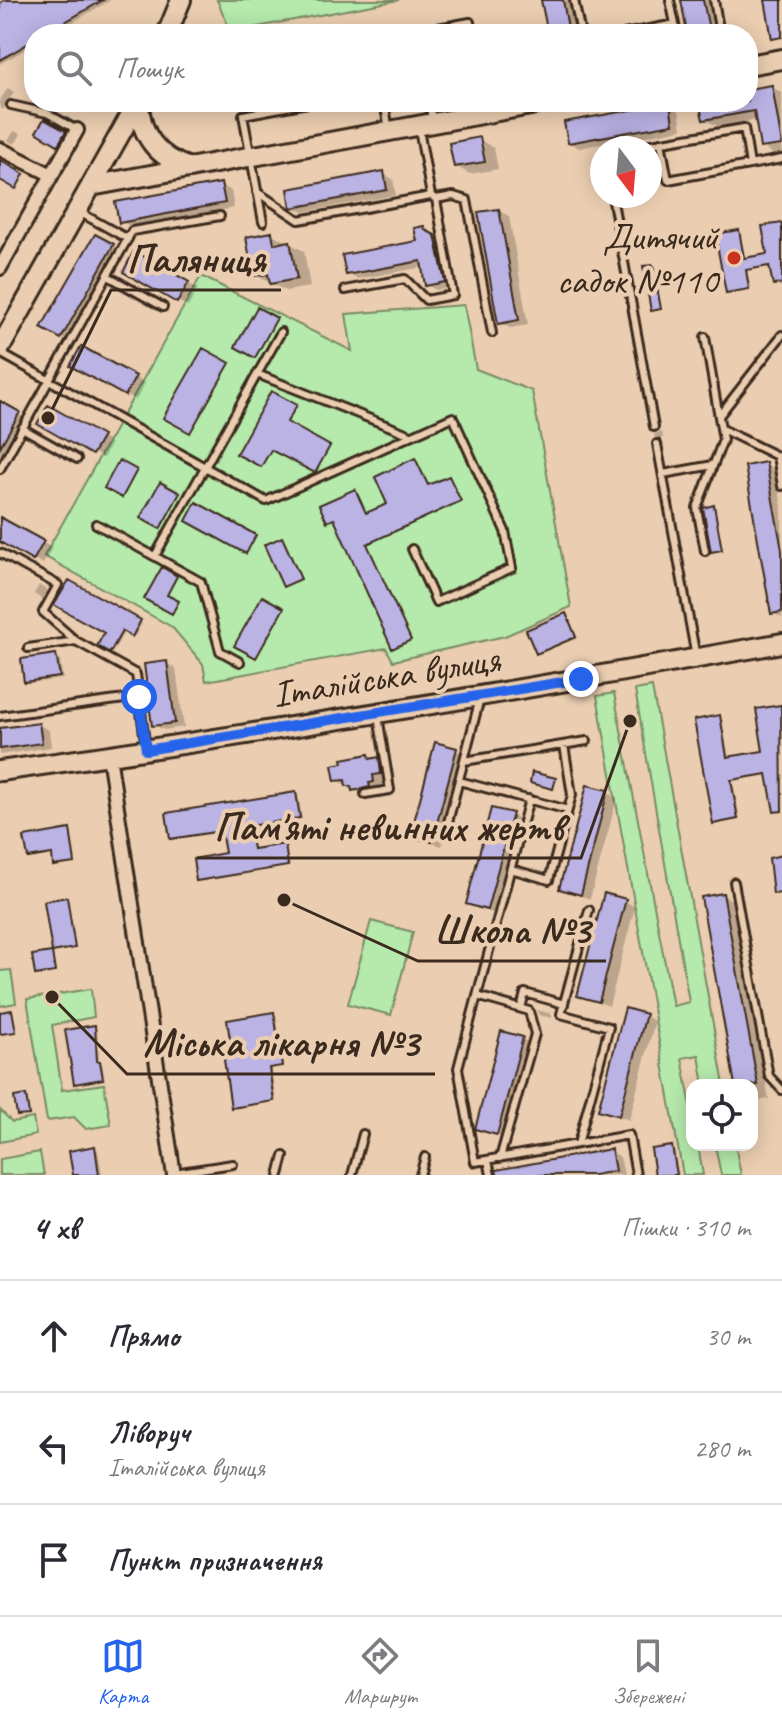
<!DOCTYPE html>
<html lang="uk">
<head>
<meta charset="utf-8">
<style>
	body { margin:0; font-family:Caveat,sans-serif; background:#f2f2f3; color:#2b2b33 }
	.controls { position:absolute; right:24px; bottom:24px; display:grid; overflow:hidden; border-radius:16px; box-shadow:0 4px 20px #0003 }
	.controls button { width:72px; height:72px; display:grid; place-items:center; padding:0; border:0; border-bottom:2px solid #e1e1e2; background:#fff; color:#2b2b33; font:40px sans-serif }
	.compass { position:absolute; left:590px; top:136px; width:72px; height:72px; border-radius:50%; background:#fff; box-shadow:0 4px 20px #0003; rotate:164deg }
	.stop { position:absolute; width:24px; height:24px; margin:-18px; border:6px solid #2563eb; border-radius:50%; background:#fff }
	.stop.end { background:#2563eb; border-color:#fff; box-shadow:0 2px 8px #0008 }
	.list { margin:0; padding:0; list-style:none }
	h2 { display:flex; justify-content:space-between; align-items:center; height:104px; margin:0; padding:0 32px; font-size:34px }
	h2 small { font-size:26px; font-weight:400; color:#7c7c81 }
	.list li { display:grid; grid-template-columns:52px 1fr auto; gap:24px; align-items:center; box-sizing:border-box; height:112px; padding:0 32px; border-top:2px solid #e1e1e2 }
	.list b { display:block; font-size:30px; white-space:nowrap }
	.list p { margin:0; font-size:26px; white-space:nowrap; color:#7c7c81 }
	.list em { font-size:26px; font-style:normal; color:#7c7c81 }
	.icon { flex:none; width:44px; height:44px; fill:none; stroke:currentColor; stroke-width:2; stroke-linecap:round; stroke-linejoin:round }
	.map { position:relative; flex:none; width:782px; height:1175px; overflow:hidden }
	.search { position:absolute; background:#fff; box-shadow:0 4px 20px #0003; left:24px; right:24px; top:24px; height:88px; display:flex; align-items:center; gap:20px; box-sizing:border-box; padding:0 28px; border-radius:32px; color:#7c7c81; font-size:30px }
	.sheet { height:440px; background:#fff }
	nav { display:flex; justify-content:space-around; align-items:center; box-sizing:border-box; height:112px; border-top:2px solid #e1e1e2; background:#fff; font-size:22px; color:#7c7c81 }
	nav a { display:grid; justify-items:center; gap:4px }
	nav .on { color:#2563eb }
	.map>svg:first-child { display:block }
	.green { fill:#b5eaac; stroke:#788a65; stroke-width:2 }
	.shadow { fill:#0003 }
	.building { fill:#bcb3e5; stroke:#3b2a1e; stroke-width:2 }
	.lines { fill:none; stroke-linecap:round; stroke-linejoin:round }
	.lane-casing { stroke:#3b2a1e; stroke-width:12 }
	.street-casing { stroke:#3b2a1e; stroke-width:18 }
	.secondary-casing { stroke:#3b2a1e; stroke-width:24 }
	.lane { stroke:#ebceb1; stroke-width:6 }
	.street { stroke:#ebceb1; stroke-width:12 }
	.secondary { stroke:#ebceb1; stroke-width:18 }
	.route { stroke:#2563eb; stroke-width:10 }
	.poi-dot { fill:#c8321e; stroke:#ebceb1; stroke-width:3 }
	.labels { text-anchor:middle; stroke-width:8; stroke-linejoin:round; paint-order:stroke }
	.poi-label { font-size:38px; fill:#3b2a1e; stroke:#ebceb1; text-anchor:end }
	.street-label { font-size:38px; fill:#3b2a1e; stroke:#ebceb1 }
	.leader { fill:none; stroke:#3b2a1e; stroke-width:3 }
	.callout-dot { fill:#3b2a1e; stroke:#ebceb1; stroke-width:3 }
	.callout-label { font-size:40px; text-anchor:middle; font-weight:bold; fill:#3b2a1e; stroke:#ebceb1; stroke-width:8; stroke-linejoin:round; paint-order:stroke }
</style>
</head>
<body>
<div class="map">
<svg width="782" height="1175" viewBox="0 0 782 1175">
	<rect width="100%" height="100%" fill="#ebceb1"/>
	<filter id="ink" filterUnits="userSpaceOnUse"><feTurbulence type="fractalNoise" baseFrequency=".0125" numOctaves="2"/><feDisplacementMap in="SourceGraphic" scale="16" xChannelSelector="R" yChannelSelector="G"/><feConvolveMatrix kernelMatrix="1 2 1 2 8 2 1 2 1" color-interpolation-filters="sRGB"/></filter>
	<g filter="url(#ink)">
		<path class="green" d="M217,0H399L231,32Z
			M201,276L352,351L346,314L464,305L476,369L532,391L571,607L505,636L393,661L386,648L206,681L203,664L172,627L44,556Z
			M652,687L724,1085H704L699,1055L682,1058L692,1112V1145H698L703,1175H683L597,696L614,693L673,1006L689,1002L635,690Z
			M371,921L413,932L391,1015L348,1004Z
			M11,970L16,1003L0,1006V971Z
			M91,989L94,1017L52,1025L62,1090L104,1084L111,1125L86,1129L74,1117L47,1121L27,999Z
			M0,1110L12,1122L33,1118L36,1135L0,1142Z
			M715,1145H735L741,1175H721Z
			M40,1152L44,1175H0V1159Z"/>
		<path class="shadow" d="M9,0H111L52,34H34V44L0,64V5Z
			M543,0H571L577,34H550Z
			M683,0H711L718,34H689Z
			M772,87L782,93V155L776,156L762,147L757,120L719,127L704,119L701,102H748V91Z
			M8,88L14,92L3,110L0,108V100Z
			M49,102L59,104L74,102L69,111Z
			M669,105L679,111L682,129L579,148L569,142Z
			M14,131L21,134L15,144L8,141Z
			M480,140L494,148L498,169L470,174L455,166Z
			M383,174L393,179L396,195L303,212L294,207Z
			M221,185L231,191L234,208L131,227L121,221Z
			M499,211L509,216L528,325L510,328L500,323Z
			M782,225V285L775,284L771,266L747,270L751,289L727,292L739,232L746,260L769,256Z
			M424,228L440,238L453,287L436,290L427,285L424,267L357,279L347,273L419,243Z
			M272,234L304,251L310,287L286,291L255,275Z
			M95,236L122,252L71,343L44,327Z
			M135,254L198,289L188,307L125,272Z
			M82,348L145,383L136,400L73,365Z
			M1,404L28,420L0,469V406Z
			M49,408L111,443L103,458L40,424Z
			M662,432L663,438H655L654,434Z
			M766,464L775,470L782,506V618L773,613Z
			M0,519L52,548L43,564L0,540Z
			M70,582L142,623L135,636L125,630L113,652L100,645L107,633Z
			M39,585L48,591L43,600L34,594Z
			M565,615L577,638L540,654L538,652Z
			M56,656L60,659L63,679L30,683L26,681Z
			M166,663L176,669L184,727L164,730L154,725Z
			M781,707L782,812L776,811L769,774L733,781L740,820L717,824L715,823L719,717L722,719L729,759L765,752Z
			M39,725L49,730L51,747L0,755V730Z
			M456,750L466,756L442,846L413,836Z
			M369,756L393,768L395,781L386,783L387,790H383L384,795L368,798L337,780L345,765Z
			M607,792L617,798L590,899L561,888Z
			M296,794L298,795L302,819L251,827L254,851L284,846L290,866L201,881L198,879L227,855L223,831L172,838Z
			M512,815L522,821L497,914L477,909L468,903Z
			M723,895L733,901L769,1099L752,1102V1085H737Z
			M625,901L635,907L609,1006L580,995Z
			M537,1010L552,1014V1018L539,1015Z
			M274,1014L276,1016L284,1066L271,1068L276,1101L235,1108L233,1106L234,1054Z
			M645,1016L655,1021L629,1120L600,1109Z
			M94,1028L97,1029L99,1062L102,1064L105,1080L78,1084L76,1083Z
			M522,1039L532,1044L507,1139L478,1129Z
			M671,1148L674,1149L679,1175H657Z
			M94,1149L98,1150L102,1175H75Z
			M611,1151L620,1157L624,1175H511Z"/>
		<path class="building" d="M5,0H103L44,34H34V40L0,60V3Z
			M541,0H563L569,34H548Z
			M681,0H703L710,34H687Z
			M765,0H782V37L772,39Z
			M772,85L782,145L760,148L754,111L703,120L699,102H748V89Z
			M670,103L673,124L568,143L564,122Z
			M44,119L66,131L58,145L36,132Z
			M480,137L485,162L454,167L449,143Z
			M0,160L24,174L16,189L0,180Z
			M384,171L387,190L291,208L288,189Z
			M221,183L225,203L119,223L115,202Z
			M499,209L519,320L498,324L478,212Z
			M782,223V284L773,285L769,266L746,270L749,289L726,293L715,234L739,230L744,258L767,254L762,226Z
			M424,226L425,230L435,235L445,282L425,286L421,261L346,275L342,255L417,241L414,228Z
			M272,232L274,244L290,241L297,279L270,284L268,274L253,276L246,237Z
			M95,234L114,244L61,339L41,328Z
			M134,251L189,282L177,303L123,272Z
			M653,265L661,309L651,311L643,266Z
			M257,307L277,318L255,358L235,347Z
			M81,346L136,376L125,396L70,366Z
			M203,348L230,363L190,433L163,418Z
			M271,391L297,405L287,422L330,446L315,473L271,450L261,467L236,454Z
			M0,401L20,412L0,447Z
			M48,405L103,436L92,455L37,424Z
			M415,458L428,485L449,476L461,501L367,544L411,640L392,649L334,519L327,522L319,505L355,489L366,513L387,504L375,477Z
			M119,460L137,470L122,498L104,488Z
			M766,462L782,550V612L771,614L745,466Z
			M160,482L180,493L160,529L140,518Z
			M196,502L256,535L246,554L186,521Z
			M714,505L722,550L711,552L703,508Z
			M0,517L44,541L33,561L0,542Z
			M282,537L301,579L283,587L264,545Z
			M162,567L177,576L167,595L179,601L172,614L144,599Z
			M69,580L141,620L132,637L122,631L110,653L97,646L104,633L54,605Z
			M262,596L284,608L256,658L234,646Z
			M566,613L576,637L536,654L526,630Z
			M56,654L60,677L24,682L21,659Z
			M167,661L175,723L152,726L144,664Z
			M781,705L782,811L774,812L767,774L731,780L738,819L713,824L694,720L720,715L727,757L763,751L756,709Z
			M39,723L42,743L0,749V728Z
			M435,742L457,748L432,842L410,837Z
			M369,754L370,759L379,757L381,774L373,775L374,782L369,783L370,787L352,791L351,786H346L345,780L335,781L332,765L343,763L342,759Z
			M532,772L556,778L553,789L530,783Z
			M587,785L608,790L581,895L559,889Z
			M296,792L300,818L249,826L253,849L285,844L288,866L196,881L193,859L225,853L221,831L170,839L166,813Z
			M491,808L513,813L487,910L466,904Z
			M70,829L75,863L53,866L52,854L28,858L24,837Z
			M782,855V893L773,894L769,858Z
			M604,893L626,899L599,1002L577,996Z
			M723,893L753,1057L758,1085H735L701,897Z
			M67,897L75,948L52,952L44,901Z
			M52,952L55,972L35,975L32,955Z
			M625,1008L646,1014L619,1116L598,1110Z
			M12,1010L16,1032L0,1034V1012Z
			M274,1012L282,1066L269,1068L274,1101L231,1108L223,1053L232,1052L227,1020Z
			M95,1025L97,1061H100L103,1079L74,1084L65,1030Z
			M501,1031L523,1037L497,1135L475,1129Z
			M26,1095L29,1115L17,1116L14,1097Z
			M95,1146L99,1175H73L69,1151Z
			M672,1146L677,1175H655L651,1149Z
			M611,1149L615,1171L594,1175H497L496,1170Z"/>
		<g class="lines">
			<defs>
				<path id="lane" d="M574,0L581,34
					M670,0L677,34
					M714,0L720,34
					M417,34L416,32L470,22L472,34
					M624,34L675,24
					M384,102L389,130
					M429,102L432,119
					M11,105L47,113L77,130
					M419,129L431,196
					M661,142L668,180L782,159
					M628,148L744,128L750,165
					M257,192L299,220L431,196L436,199L453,196L467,200L492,333
					M612,196L654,427
					M79,212L128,239
					M263,222L243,115L313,102
					M108,276L163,307
					M345,290L405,279L426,300L453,295L436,199
					M0,353L266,501L453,417L505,531L512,568L436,602L412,549
					M257,374L411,435
					M719,416L782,335
					M22,428L77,459
					M722,429L777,456L782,486
					M657,444L696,657
					M0,469L132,231L220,216
					M663,474L713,465
					M96,524L201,582L220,651L240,662
					M705,551L697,508L723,440L705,337
					M0,553L58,585L43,612L76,641L136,674L146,749
					M155,556L281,332
					M28,648L76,641
					M0,716L139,697
					M464,761L587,741
					M459,781L568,810
					M365,794L390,790L378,716
					M529,799L458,1068L475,1162L629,1135L636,1175
					M445,834L480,698
					M511,869L549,880L572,795L564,745
					M734,882L769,1076L782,1090
					M477,996L529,1011L535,1034L500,1158
					M521,1008L525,993L564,1004
					M578,1144L609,1027L561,1014L589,910
					M488,1160L491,1175
					M174,1173L233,1164
					M279,1175L284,1156
					M352,1175L363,1134
					M420,1175L425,1157"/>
				<path id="street" d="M0,149L52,175
					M0,268L77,130
					M109,756L174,1175"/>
				<path id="secondary" d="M167,34L181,0
					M748,65L782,59
					M139,102C140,136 158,158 190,168
					M91,186L547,102
					M0,348L138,102
					M0,771C262,734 522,690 782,643"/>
			</defs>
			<use href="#lane" class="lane-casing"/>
			<use href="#street" class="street-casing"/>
			<use href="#secondary" class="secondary-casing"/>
			<use href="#lane" class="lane"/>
			<use href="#street" class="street"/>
			<use href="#secondary" class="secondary"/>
		</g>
	</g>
	<g class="lines" filter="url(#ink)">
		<path class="route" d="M139,697L146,750L581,679"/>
	</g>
	<circle class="poi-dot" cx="734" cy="258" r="8"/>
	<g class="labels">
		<g class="poi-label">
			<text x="718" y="249">Дитячий<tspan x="718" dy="44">садок №110</tspan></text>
		</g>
		<g class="street-label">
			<text transform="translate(386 676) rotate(-9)" y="13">Італійська вулиця</text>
		</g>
	</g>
	<path class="leader" d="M48 418L111 290H281M630 721L581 858H197M284 900L418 961H606M52 997L127 1074H435"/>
	<g class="callout-dot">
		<circle cx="48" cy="418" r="8"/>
		<circle cx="630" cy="721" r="8"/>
		<circle cx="284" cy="900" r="8"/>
		<circle cx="52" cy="997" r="8"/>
	</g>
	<g class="callout-label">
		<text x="196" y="272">Паляниця</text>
		<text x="389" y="840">Пам'яті невинних жертв</text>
		<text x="512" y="943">Школа №3</text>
		<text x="281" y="1056">Міська лікарня №3</text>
	</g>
</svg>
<div class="controls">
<button><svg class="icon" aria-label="locate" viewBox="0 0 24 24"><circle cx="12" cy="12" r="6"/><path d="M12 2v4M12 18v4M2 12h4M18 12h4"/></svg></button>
</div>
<svg class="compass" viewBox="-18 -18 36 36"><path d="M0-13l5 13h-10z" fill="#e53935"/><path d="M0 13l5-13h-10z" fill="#7c7c81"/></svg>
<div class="stop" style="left:139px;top:697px"></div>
<div class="stop end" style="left:581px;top:679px"></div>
<div class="search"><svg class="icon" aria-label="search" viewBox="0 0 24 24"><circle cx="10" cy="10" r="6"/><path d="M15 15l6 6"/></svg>Пошук</div>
</div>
<section class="sheet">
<h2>4 хв<small>Пішки · 310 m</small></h2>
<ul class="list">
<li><svg class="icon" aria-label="ahead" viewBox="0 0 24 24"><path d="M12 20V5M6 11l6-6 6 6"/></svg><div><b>Прямо</b></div><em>30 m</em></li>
<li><svg class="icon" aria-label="left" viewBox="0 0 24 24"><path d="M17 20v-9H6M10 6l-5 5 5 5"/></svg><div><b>Ліворуч</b><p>Італійська вулиця</p></div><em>280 m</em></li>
<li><svg class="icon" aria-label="arrive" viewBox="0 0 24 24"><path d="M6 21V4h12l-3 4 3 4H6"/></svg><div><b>Пункт призначення</b></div></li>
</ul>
</section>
<nav>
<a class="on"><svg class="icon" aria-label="map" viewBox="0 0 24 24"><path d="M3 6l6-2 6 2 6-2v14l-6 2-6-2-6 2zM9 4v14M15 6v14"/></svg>Карта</a>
<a><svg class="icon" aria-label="directions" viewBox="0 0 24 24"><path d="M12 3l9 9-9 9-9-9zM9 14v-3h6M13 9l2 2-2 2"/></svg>Маршрут</a>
<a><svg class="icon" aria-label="saved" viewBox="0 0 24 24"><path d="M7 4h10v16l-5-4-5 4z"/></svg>Збережені</a>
</nav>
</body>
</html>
